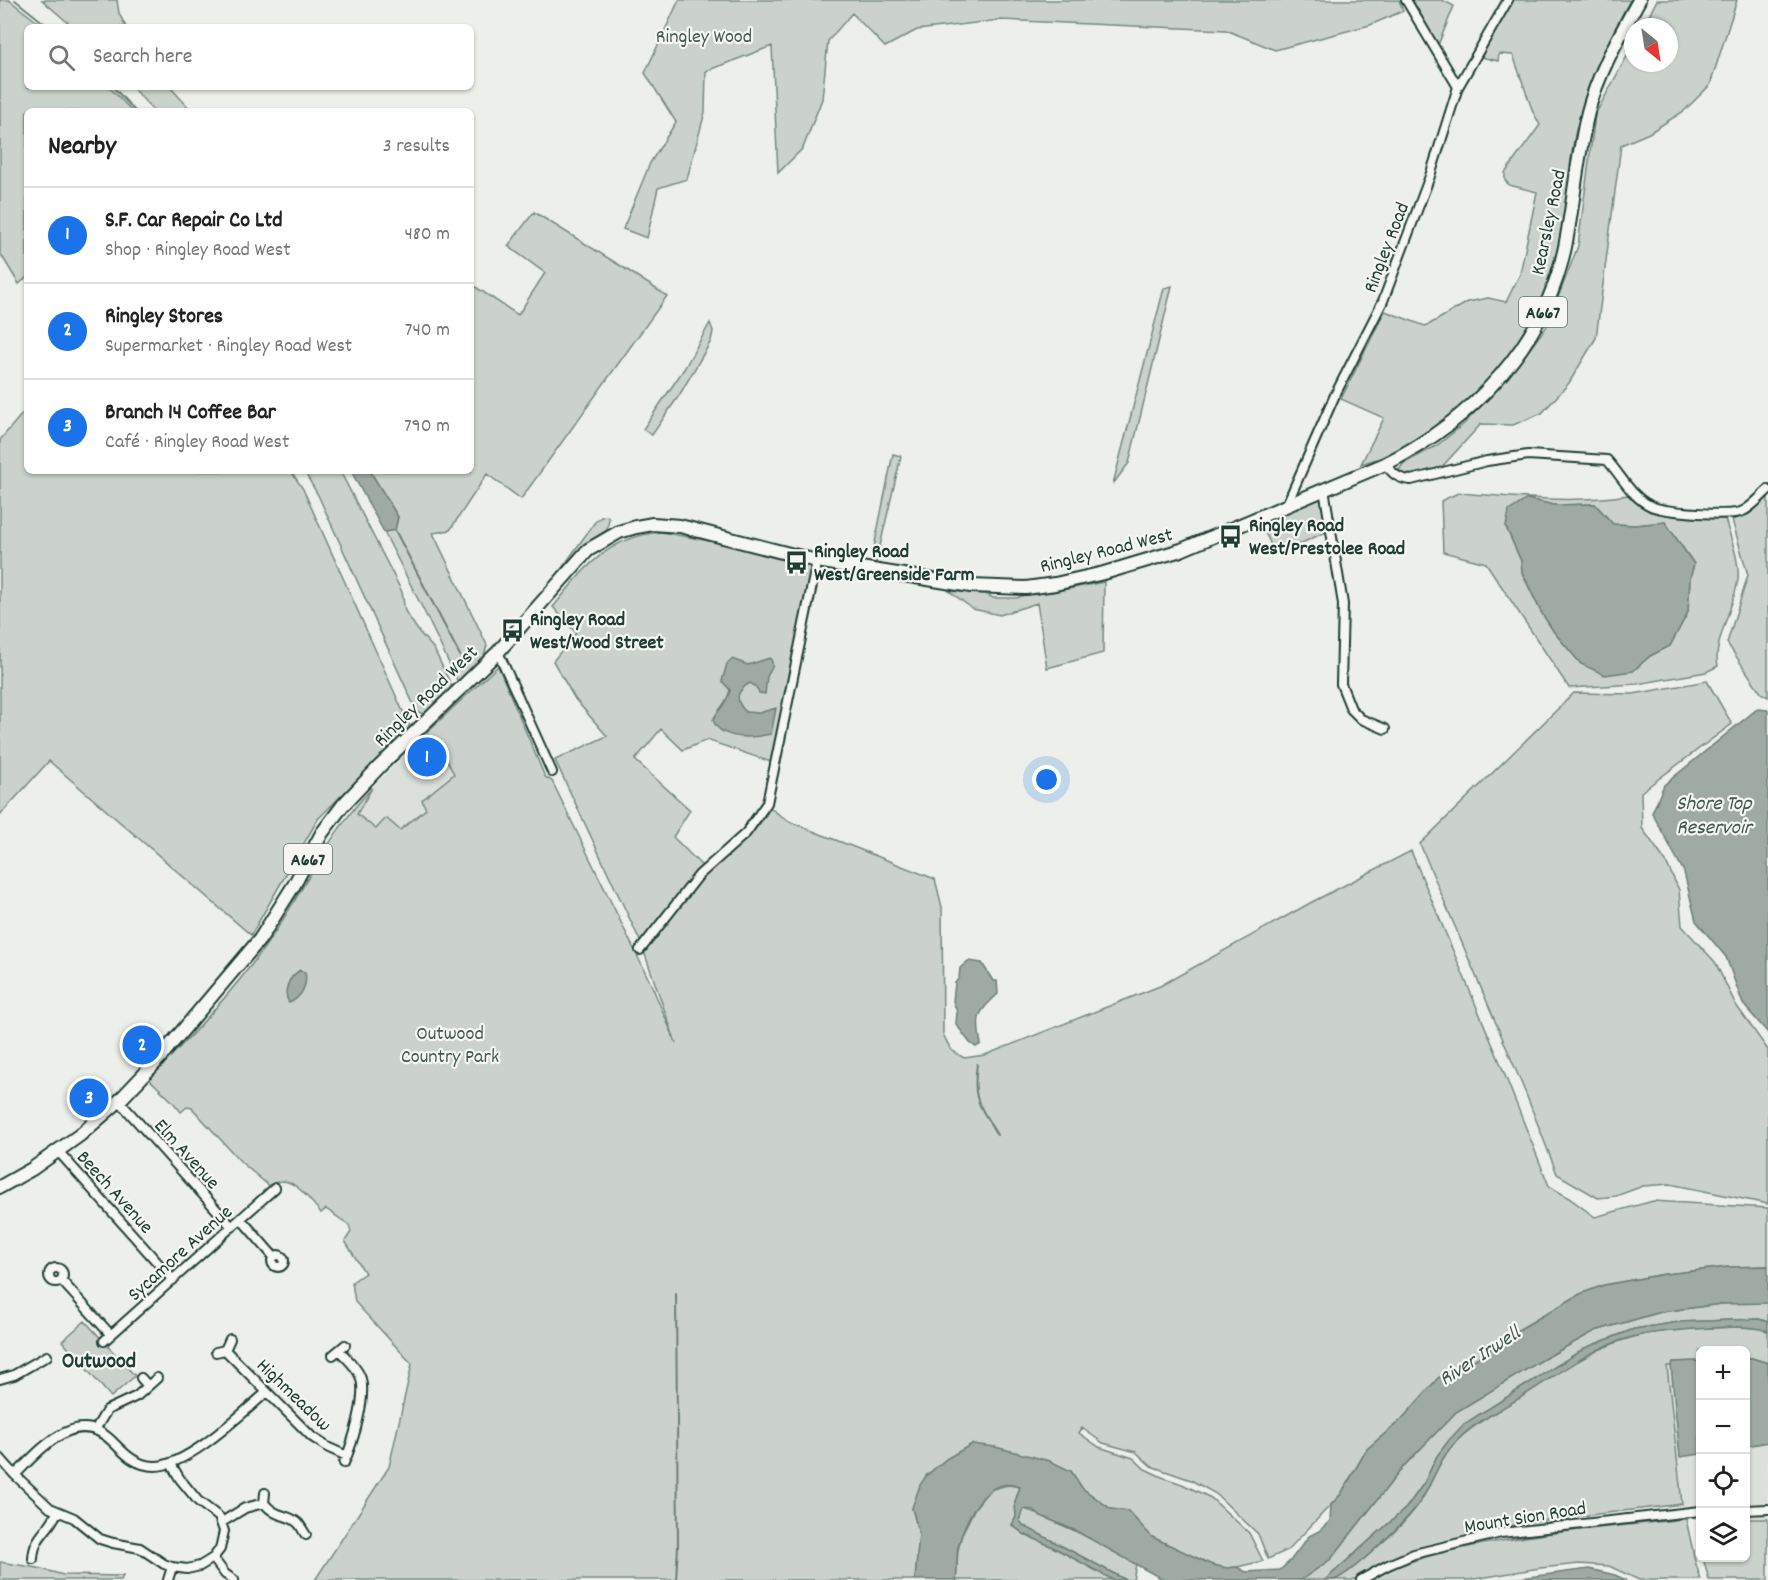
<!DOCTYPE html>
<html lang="en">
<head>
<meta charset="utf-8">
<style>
	body { margin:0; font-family:Dekko,sans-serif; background:#f2f2f2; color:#222 }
	.controls { position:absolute; right:18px; bottom:18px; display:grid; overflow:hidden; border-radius:9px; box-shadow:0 2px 4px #0004 }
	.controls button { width:54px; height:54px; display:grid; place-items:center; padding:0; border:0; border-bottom:2px solid #e0e0e0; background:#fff; color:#222; font:30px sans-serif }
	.compass { position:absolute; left:1624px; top:18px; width:54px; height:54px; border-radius:50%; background:#fff; box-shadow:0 2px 4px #0004; rotate:150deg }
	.you { position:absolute; left:1047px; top:780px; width:21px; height:21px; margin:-15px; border:4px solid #fff; border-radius:50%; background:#1a73e8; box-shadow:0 0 0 9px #1a73e833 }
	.badge { display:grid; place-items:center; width:39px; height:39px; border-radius:50%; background:#1a73e8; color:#fff; font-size:20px; font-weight:700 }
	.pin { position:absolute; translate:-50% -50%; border:3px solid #fff; box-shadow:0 2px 6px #0006 }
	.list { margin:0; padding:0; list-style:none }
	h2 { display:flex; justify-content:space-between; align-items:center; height:78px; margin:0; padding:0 24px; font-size:26px }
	h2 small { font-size:20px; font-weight:400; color:#767676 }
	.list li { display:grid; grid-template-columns:39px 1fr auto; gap:18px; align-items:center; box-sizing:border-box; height:96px; padding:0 24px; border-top:2px solid #e0e0e0 }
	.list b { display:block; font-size:22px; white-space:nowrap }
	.list p { margin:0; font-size:20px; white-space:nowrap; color:#767676 }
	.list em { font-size:20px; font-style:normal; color:#767676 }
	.icon { flex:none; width:33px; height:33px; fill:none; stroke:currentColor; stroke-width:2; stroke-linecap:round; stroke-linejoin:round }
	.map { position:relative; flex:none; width:1768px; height:1580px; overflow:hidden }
	.search { position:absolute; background:#fff; box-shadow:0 2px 4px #0004; left:24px; top:24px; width:450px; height:66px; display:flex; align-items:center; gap:15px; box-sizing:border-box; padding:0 21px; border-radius:9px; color:#767676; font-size:22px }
	.panel { position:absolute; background:#fff; box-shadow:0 2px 4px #0004; left:24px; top:108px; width:450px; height:366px; border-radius:9px }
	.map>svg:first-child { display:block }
	.built { fill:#dce0db }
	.green { fill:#cbd2cc; stroke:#758880; stroke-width:1.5; fill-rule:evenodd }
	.water { fill:#9faaa4; stroke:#6c7e77; stroke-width:1.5 }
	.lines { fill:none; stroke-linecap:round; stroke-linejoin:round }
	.stream { stroke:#6c7e77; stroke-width:2 }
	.street-casing { stroke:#1f3d34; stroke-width:12 }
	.primary-casing { stroke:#1f3d34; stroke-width:16 }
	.street { stroke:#f6f6f2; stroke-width:8 }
	.primary { stroke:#f6f6f2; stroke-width:12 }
	.labels { text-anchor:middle; stroke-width:4.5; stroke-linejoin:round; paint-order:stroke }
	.shield { fill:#f6f6f2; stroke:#60746d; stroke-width:1.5 }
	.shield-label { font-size:18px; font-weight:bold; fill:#1f3d34 }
	.park-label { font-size:20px; fill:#415b52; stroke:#f6f6f2 }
	.street-label { font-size:20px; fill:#1f3d34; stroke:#f6f6f2 }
	.poi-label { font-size:20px; font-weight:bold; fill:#1f3d34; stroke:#f6f6f2; text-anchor:start }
	.water-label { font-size:21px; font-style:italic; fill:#3f5850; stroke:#f6f6f2 }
	.quarter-label { font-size:22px; font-weight:bold; fill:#1f3d34; stroke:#f6f6f2 }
</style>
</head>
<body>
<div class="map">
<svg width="1768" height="1580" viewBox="0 0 1768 1580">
	<rect width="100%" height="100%" fill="#edefea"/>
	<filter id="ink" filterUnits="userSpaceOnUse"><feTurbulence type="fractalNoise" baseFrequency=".0167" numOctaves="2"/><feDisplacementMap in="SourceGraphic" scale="12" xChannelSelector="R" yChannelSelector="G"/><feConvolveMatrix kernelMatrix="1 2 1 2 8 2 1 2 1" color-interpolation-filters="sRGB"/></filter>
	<g filter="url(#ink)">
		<path class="built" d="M426,733L441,749L454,774L426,809L400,830L377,829L351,809Z
			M1768,1303V1519H1746V1350H1700V1519H1686L1682,1504L1661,1312L1721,1304Z"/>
		<path class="green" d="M0,0H9L44,27H27V87H109L132,111H27V277L19,284L0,253Z
			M42,0H117L119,13L126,27H73Z
			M679,0H1399L1403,11L1370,25L1275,50L1226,30L1000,20L917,30L885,47L852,13L828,41L822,99L803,148L778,173L772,46L706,71L705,112L687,179L658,188L647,238L623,229L650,163L676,122L645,73Z
			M1412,0H1442L1454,6L1438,45Z
			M1513,0H1630C1608,40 1589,82 1577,126C1568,162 1569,201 1560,238C1554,264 1545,292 1534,316C1509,367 1446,426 1396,452C1385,457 1373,460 1361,464L1384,418L1341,399L1385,311L1425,326L1430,324L1468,302L1488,298L1506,302L1520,274L1537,192L1509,185L1505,180V173L1540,125L1533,112L1513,55L1499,54L1498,61L1481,57Z
			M1657,0H1737L1710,85L1684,111L1649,133L1621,145L1596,338L1569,383L1542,413L1513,425L1481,424L1439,470L1419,475L1403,474L1399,470L1403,464L1436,446L1464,424L1513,371L1547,326L1578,246L1595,115L1633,45V63H1669V27H1643Z
			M132,87H170L192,111H154Z
			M534,212L624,268L667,296L521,499L487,474L450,530L433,533L487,645L484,656L458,682L426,615L384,532L395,530L398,517L370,471H471V284L518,315L545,273L508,246Z
			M1172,286L1129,463L1113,484L1164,288Z
			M710,323L713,331L711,341L680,394L652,435L643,429L684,369Z
			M27,408V471H291L303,489L410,727L318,819L251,935L49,761L0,815V440Z
			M893,454L901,456L876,563L871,562Z
			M304,471H340L402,592L405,611L419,632L434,649L452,687L425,714L417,712L318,495Z
			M1458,493C1515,497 1572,504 1628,495L1650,512L1725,519C1730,537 1740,560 1738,579C1735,605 1712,644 1718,666L1706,672L1637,684L1569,688L1486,563L1443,552L1441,501ZM1527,499L1554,505L1595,504L1613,524L1635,525L1665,522L1694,564L1690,579L1688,612L1670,646L1650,656L1633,671L1581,664L1554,632L1541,612L1522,573L1521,561L1506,527Z
			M1321,497L1326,532L1295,546L1273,549L1261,524Z
			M1768,497V697L1761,693L1727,643L1748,575L1732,520L1749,514Z
			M607,516L609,519L607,530L591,540L557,575L595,522L601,517Z
			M661,532L726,544L813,567L771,762L707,740L683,750L661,729L635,760L690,810L673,837L708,872C731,852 756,835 770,808L790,822L935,879L942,907L943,1034L951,1050L964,1058L985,1055L1160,986L1312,902L1411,851L1499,1060L1549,1186L1569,1198L1595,1217L1653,1201L1768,1208V1266L1729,1267L1665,1274L1604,1285L1581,1294L1520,1329L1474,1360L1438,1378L1402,1419L1367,1449L1341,1494L1288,1550L1268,1559L1258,1534L1216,1494L1191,1480L1151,1466L1136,1452L1103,1443L1082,1428L1079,1433L1099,1447L1133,1458L1145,1469L1162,1477L1182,1484L1211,1498L1249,1533L1263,1561L1237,1567L1227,1568L1212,1565L1152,1537L1140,1527L1111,1509L1082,1488L1071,1471L972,1444L946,1459L926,1476L912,1508L919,1534L915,1580H315L389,1467L412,1364L355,1302L352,1282L365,1273L345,1241L351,1232L349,1225L326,1209L321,1213C312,1203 298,1182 283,1181C278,1181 273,1184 268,1185L241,1162L192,1108L187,1107L181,1112L172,1101L149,1079C190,1037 230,995 264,948C302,895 327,835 372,788L357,814L376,829L386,818L400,830L426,809L422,800L454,774L441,749L426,733L498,666L545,777L552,781L652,986L676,1043L641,943L555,760L607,736L575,699L553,661L576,633L553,607C585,568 607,537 661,532Z
			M1104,582L1103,653L1047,668L1037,603L1000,615L973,609L949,591L986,594L993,598H1017L1024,595L1052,592Z
			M1707,681L1732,724L1641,792L1642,828L1666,862L1679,890L1682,926L1715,962L1736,1005L1768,1050V1204L1670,1184L1643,1186L1616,1196L1598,1198L1557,1174L1526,1094L1420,844L1574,693L1633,694Z
			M1754,1302L1768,1303V1322L1759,1319L1679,1322L1634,1329L1585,1348L1464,1424L1437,1456L1424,1483L1406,1508L1325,1580H1301L1331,1559L1403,1467L1456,1412L1542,1360L1595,1331L1661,1312L1721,1304Z
			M85,1321L135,1376L111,1397L62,1341Z
			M1734,1327L1759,1328L1768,1331V1363L1752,1358H1746V1350H1700V1361L1674,1362L1671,1366H1667L1682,1504L1522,1523L1403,1553L1353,1580H1333C1364,1558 1399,1533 1421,1501C1432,1483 1438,1462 1452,1446C1468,1427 1501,1409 1522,1396C1557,1375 1591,1349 1630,1338C1663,1328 1700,1329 1734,1327Z
			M1008,1485L1020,1487L1015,1502L1016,1517L1012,1525L1024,1534L1053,1547L1114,1580H956L958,1550L962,1534L975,1508L989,1490Z
			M1023,1509C1034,1511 1039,1515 1049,1519C1079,1532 1108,1547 1136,1564L1133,1580H1126L1024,1526L1019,1521Z
			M1686,1519L1695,1561L1701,1580H1639L1609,1566L1579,1564L1540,1568L1468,1580H1370C1406,1559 1448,1551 1489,1543C1554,1531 1620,1526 1686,1519Z
			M1746,1519H1768V1580H1709L1703,1558H1746Z
			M0,1562L38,1568L63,1575L123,1576L121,1580H0Z"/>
		<path class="water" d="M351,471H370L398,517L395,530L384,532Z
			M1527,499L1554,505L1595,504L1613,524L1635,525L1665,522L1694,564L1690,579L1688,612L1670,646L1650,656L1633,671L1605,675L1581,664L1554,632L1541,612L1522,572L1521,561L1506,527L1509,511Z
			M770,658C776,667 770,669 767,677C766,682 766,688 765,694L759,693L755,686L750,683C736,691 734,700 746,712L759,713L776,708L771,734C752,738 721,741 713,720C719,708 727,704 730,690L722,681L727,664L732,659L748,665Z
			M1757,709L1768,710V1033L1743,1004L1726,957L1696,921L1684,872L1652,813L1664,785Z
			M968,961L982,963L993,981H997L998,994C978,1013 975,1015 981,1044L976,1047L970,1043L956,1024L957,1012L953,1001L955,983L959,978L960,968Z
			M300,970L305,973C308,985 301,998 289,1003C282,991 289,977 300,970Z
			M1768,1266V1303L1721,1304L1661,1312L1595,1331L1542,1360L1456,1412L1403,1467L1331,1559L1301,1580H1164L1076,1531L1039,1515L1033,1510L1023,1509L1019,1520L1024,1526L1126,1580H1113L1053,1547L1024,1534L1012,1525L1016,1517L1015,1502L1020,1487C986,1473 964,1522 958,1548C956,1558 958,1570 956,1580H915L919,1534L912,1508L920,1485L926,1476L946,1459L972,1444L995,1447L1050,1461L1071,1471L1082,1488L1111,1509L1128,1511L1152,1537L1212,1565L1227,1568L1237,1567L1246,1572L1280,1570L1290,1561L1309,1536L1319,1531L1330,1521L1331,1505L1341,1494L1367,1449L1402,1419L1438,1378L1474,1360L1520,1329L1580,1294L1604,1285L1665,1274L1729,1267Z
			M1759,1319L1768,1322V1331C1749,1325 1729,1327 1709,1328C1684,1330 1657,1331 1632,1337C1592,1347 1555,1376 1520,1398C1497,1411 1470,1425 1453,1445C1438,1461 1433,1482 1421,1500C1410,1518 1353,1573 1334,1580C1332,1580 1326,1580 1325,1580L1406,1508L1424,1483L1437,1456L1449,1440L1464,1424L1585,1348L1634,1329L1679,1322Z
			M1746,1358H1752L1768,1363V1442L1746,1446Z
			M1700,1361V1454L1680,1457L1671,1366L1673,1362Z
			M1589,1569L1615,1575L1626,1580H1505Z"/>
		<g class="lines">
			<path class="stream" d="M15,0L49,27
				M113,87L135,111
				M395,530L466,667
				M977,1064C972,1101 979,1104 997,1135
				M676,1294L678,1546L676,1580"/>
			<defs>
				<path id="street" d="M1406,0L1458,87
					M1385,464C1393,474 1398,479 1411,480L1487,461L1528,455L1607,460C1621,475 1632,498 1651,506C1663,512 1732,517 1743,511C1752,507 1760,497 1768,490
					M1324,489L1343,604L1341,684L1351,709L1361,719L1385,729
					M1287,504L1335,395L1383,301L1430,176L1458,87L1508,0
					M498,652L552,772
					M640,950L699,875L746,833L767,803L817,561
					M119,1101L232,1227
					M58,1151L173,1280
					M241,1219L274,1257
					M272 1261a6 6 0 1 1 12 0a6 6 0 1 1-12 0Z
					M49 1275a7 7 0 1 1 14 0a7 7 0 1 1-14 0Z
					M61,1280L111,1335
					M104,1341L275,1188
					M225,1350L312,1437L329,1448L347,1456
					M339,1350C346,1358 356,1366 360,1376C368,1395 352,1445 344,1463
					M216,1352L225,1350L230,1339
					M333,1355L345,1345
					M141,1378L148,1386
					M0,1379L14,1375L47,1356
					M95,1430L107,1410L137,1396L157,1378
					M0,1458L15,1475L50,1508L74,1518L100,1539L113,1543L140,1548L164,1564L172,1567L187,1569L200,1566L213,1558L220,1549L224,1531L219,1517L198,1501L180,1479L171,1464
					M15,1475C40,1450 77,1405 113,1442C125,1454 136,1466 155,1466C188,1466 242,1413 267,1392
					M265,1493L264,1503C277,1519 287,1513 298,1523C301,1526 303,1531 306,1535
					M1746,1510L1768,1509
					M222,1522L245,1508L264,1503
					M213,1558L225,1574L234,1580
					M33,1559C34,1535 49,1532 57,1512
					M168,1580L172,1567
					M1361,1580L1388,1565L1414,1554L1501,1533L1700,1511"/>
				<path id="primary" d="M0,1187L32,1169L80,1135L119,1101L156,1062L260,939L294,885L322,833L343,805L380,766L498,652L588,550L619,532L636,527L653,524L680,526L817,561L971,586L1026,588L1055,584L1104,573L1181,550L1385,464C1472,421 1545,344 1565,247C1574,202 1577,156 1588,112C1598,73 1620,35 1639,0"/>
			</defs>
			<use href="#street" class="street-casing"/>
			<use href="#primary" class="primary-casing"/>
			<use href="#street" class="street"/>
			<use href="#primary" class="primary"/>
		</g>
	</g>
	<defs>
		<symbol id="bus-bare" viewBox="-9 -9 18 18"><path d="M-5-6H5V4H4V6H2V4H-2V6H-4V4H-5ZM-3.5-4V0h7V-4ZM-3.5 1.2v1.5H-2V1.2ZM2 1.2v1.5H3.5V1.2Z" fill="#1f3d34" stroke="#f6f6f2" stroke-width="2.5" paint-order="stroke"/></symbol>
	</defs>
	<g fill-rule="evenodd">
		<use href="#bus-bare" x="1214" y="520" width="33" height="33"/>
		<use href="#bus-bare" x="780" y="546" width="33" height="33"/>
		<use href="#bus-bare" x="496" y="614" width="33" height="33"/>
	</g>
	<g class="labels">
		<g class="shield">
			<rect x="1519" y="297" width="48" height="30" rx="4.5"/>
			<rect x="284" y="844" width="48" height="30" rx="4.5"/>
		</g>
		<g class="shield-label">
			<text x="1543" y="318">A667</text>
			<text x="308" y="865">A667</text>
		</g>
		<g class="park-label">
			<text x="704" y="42">Ringley Wood</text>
			<text x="450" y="1039">Outwood<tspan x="450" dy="23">Country Park</tspan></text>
		</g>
		<g class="street-label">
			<text transform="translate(1547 222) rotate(-78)" y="7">Kearsley Road</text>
			<text transform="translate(1385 247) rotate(-69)" y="7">Ringley Road</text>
			<text transform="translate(1106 549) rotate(-14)" y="7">Ringley Road West</text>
			<text transform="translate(425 695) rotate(-44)" y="7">Ringley Road West</text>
			<text transform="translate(188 1153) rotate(48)" y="7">Elm Avenue</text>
			<text transform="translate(116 1191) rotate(48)" y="7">Beech Avenue</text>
			<text transform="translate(179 1252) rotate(-42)" y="7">Sycamore Avenue</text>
			<text transform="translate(295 1394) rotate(44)" y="7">Highmeadow</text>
			<text transform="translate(1525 1516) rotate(-9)" y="7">Mount Sion Road</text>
		</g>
		<g class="poi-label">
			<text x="1249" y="531">Ringley Road<tspan x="1249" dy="23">West/Prestolee Road</tspan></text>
			<text x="814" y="557">Ringley Road<tspan x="814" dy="23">West/Greenside Farm</tspan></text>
			<text x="530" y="625">Ringley Road<tspan x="530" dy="23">West/Wood Street</tspan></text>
		</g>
		<g class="water-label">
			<text x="1714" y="809">Shore Top<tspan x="1714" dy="24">Reservoir</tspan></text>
			<text transform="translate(1479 1355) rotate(-33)" y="7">River Irwell</text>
		</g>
		<g class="quarter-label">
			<text x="99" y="1367">Outwood</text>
		</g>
	</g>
</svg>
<div class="controls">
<button>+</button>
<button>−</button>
<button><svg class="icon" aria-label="locate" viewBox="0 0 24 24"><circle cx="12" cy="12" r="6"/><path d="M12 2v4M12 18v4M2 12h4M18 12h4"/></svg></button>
<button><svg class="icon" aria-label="layers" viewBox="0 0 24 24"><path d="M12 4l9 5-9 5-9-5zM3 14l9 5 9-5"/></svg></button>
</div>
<svg class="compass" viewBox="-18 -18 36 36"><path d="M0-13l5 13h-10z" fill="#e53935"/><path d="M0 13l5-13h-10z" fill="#767676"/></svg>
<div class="you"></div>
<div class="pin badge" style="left:427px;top:757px">1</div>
<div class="pin badge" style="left:142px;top:1045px">2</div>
<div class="pin badge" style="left:89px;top:1098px">3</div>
<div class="search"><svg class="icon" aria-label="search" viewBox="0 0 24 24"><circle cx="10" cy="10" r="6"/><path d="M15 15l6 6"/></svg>Search here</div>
<section class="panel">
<h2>Nearby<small>3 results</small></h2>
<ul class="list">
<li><span class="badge">1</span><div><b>S.F. Car Repair Co Ltd</b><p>Shop · Ringley Road West</p></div><em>480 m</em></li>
<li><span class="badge">2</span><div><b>Ringley Stores</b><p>Supermarket · Ringley Road West</p></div><em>740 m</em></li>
<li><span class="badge">3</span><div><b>Branch 14 Coffee Bar</b><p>Café · Ringley Road West</p></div><em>790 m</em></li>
</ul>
</section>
</div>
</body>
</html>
